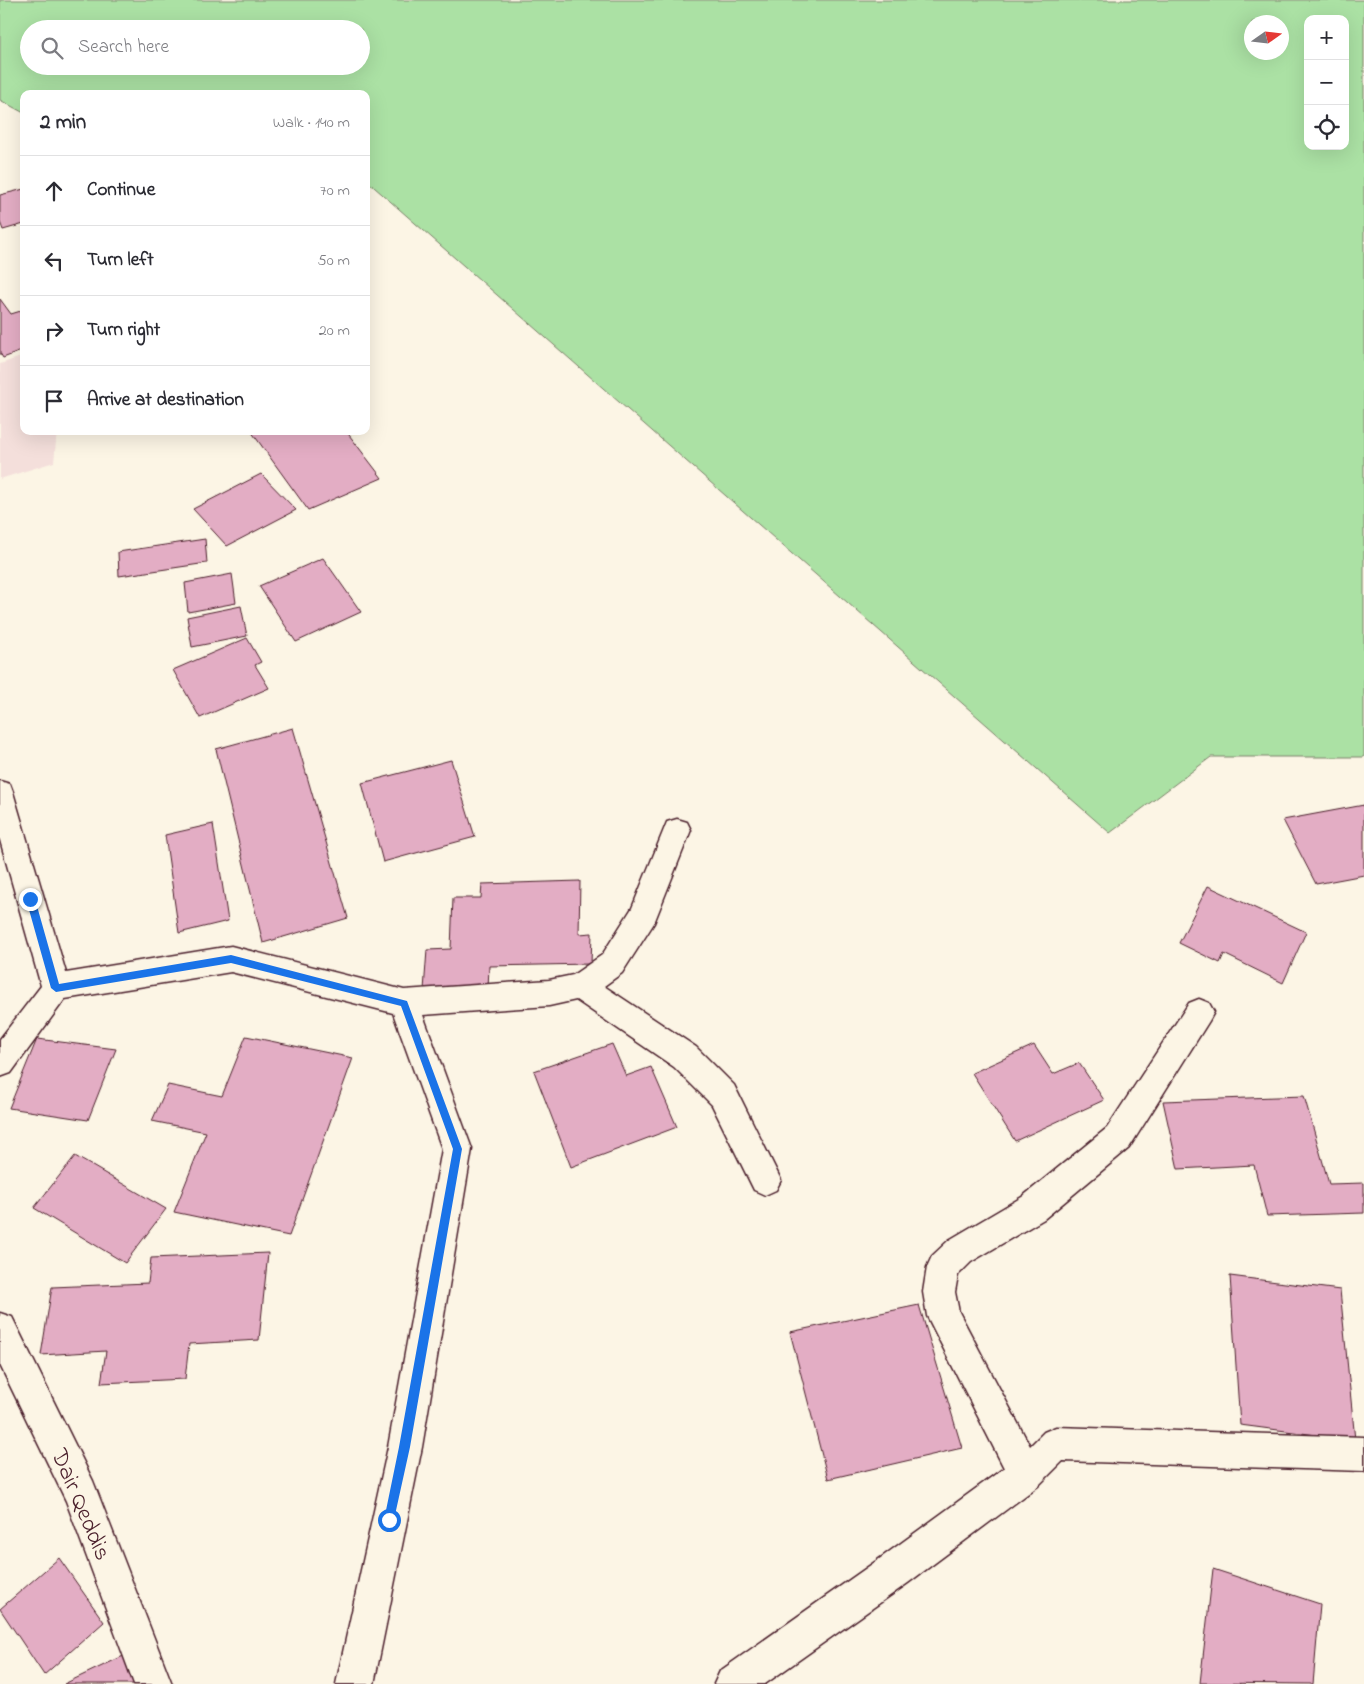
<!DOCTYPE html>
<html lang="en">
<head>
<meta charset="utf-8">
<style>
	body { margin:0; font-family:"Indie Flower",sans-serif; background:#f2f2f3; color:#2b2b33 }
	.controls { position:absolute; right:15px; top:15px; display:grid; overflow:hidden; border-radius:10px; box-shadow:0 5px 20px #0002 }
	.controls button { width:45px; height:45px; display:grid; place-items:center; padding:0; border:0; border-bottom:1px solid #e1e1e2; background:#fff; color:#2b2b33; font:25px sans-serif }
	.compass { position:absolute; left:1244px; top:15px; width:45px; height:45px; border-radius:50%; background:#fff; box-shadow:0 5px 20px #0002; rotate:76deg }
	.stop { position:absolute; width:15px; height:15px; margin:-11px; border:4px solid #1a73e8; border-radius:50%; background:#fff }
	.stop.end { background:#1a73e8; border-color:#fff; box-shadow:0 1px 5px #0008 }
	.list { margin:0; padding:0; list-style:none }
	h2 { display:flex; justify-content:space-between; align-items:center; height:65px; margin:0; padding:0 20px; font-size:21px }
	h2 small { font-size:16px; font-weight:400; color:#7c7c81 }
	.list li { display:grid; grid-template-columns:32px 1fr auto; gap:15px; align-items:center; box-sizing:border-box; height:70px; padding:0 20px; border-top:1px solid #e1e1e2 }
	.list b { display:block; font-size:19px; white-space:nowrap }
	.list em { font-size:16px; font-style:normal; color:#7c7c81 }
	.icon { flex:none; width:28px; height:28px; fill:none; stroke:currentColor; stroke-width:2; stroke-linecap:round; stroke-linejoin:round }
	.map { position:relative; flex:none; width:1364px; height:1684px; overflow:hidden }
	.search { position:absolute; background:#fff; box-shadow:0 5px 20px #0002; left:20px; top:20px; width:350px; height:55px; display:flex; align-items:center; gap:12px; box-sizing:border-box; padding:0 18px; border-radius:28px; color:#7c7c81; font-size:19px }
	.panel { position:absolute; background:#fff; box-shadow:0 5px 20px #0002; left:20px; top:90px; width:350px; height:345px; border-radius:10px }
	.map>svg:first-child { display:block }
	.built { fill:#f4dfdb }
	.green { fill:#abe1a4; stroke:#7a8068; fill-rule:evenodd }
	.building { fill:#e3adc4; stroke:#4a1f2b }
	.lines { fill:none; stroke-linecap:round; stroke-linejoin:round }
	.minor-casing { stroke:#4a1f2b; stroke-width:3 }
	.minor { fill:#fcf5e5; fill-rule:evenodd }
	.route { fill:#1a73e8 }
	.labels { text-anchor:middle; stroke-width:4; stroke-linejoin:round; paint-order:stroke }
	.near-street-label { font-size:24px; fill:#4a1f2b; stroke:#fcf5e5 }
</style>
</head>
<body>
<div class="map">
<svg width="1364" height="1684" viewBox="0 0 1364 1684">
	<rect width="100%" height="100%" fill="#fcf5e5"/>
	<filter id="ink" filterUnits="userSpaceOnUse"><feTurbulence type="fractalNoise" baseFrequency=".02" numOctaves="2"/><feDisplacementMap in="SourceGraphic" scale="10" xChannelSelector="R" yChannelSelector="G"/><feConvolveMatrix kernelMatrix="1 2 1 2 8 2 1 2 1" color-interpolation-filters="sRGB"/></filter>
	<g filter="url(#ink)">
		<path class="built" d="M24,356V431H57L54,462L0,479V364Z"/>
		<path class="green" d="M0,0H1364V757H1211L1110,833L366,180V94H24V113L0,100ZM1308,19H1345V146H1308ZM1252,22H1282V52H1252ZM29,29H361V66H29Z"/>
		<path class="building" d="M24,189V224L3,230L0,222V195Z
			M0,299L11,314L24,310V350L3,358L0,353Z
			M251,431H346L382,478L308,510Z
			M261,474L296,510L227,546L193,509Z
			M205,539L207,563L119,576L118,552Z
			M323,558L361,612L296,642L259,586Z
			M232,574L236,603L188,612L185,583Z
			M241,606L247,636L192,647L187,617Z
			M247,638L261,662L255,665L269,688L200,718L173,670Z
			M293,728L348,918L263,943L216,749Z
			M451,760L475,837L383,862L362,783Z
			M1364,805V875L1316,884L1283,820Z
			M213,824L228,921L179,933L165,835Z
			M580,881L579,934L592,933L591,964L489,966L488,989L424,990L427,950L451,949L453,898H481L482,884Z
			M1208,886L1306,932L1283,983L1224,954L1220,963L1179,943Z
			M246,1036L353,1058L289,1236L174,1212L206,1132L152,1121L168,1085L222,1096Z
			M37,1039L116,1049L88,1120L9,1108Z
			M612,1044L626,1076L651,1067L677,1127L571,1167L534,1071Z
			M1034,1045L1053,1074L1079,1063L1104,1100L1015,1141L972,1073Z
			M1304,1096L1329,1184L1364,1183V1213L1267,1216L1254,1165L1178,1169L1163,1101Z
			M75,1156L166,1209L125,1263L34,1208Z
			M268,1253L259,1340L189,1344L185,1379L101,1383L106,1351L41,1355L52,1287L148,1283L151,1258Z
			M1230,1276L1340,1290L1355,1440L1240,1425Z
			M919,1305L962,1448L828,1479L790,1332Z
			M59,1558L104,1622L44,1675L0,1609Z
			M1213,1569L1320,1604L1313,1684L1200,1683Z
			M136,1650L144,1684H64Z"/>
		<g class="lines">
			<defs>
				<path id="minor" d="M0,781L10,784L13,792L66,973L231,946L404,990L549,980L573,975L602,955L632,908L667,822L677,819L687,822L691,830L654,923L622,973L604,986L696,1047L734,1085L781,1180L776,1190L765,1195L754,1190L712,1105L674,1067L576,1000L549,1006L423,1015L472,1149L422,1447L374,1684H336L388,1447L442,1149L393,1013L231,972L65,999L11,1073L0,1077V1039L41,986L0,840Z
					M1199,999L1209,1003L1214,1012L1209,1021L1129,1148L1044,1219L971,1262L958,1275L955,1292L959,1312L1030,1446L1044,1432L1056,1427L1364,1437V1471L1063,1461L1038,1486L908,1583L765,1684H714L720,1671L882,1557L1004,1468L927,1316L923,1292L927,1267L932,1256L949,1240L1022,1197L1107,1128L1189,1003Z
					M0,1313L12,1317L93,1481L172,1684H134L66,1501L0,1365Z"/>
			</defs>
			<use href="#minor" class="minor-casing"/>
			<use href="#minor" class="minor"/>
		</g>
	</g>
	<path class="route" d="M30,895L35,899L59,984L231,955L407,1001L462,1149L410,1447L393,1524L389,1525L386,1524L384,1520L399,1447L453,1149L401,1006L231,963L56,992L51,988L26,899Z"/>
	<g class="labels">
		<g class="near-street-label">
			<text transform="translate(82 1504) rotate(67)" y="8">Dair Qeddis</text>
		</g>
	</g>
</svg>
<div class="controls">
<button>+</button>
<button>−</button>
<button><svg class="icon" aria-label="locate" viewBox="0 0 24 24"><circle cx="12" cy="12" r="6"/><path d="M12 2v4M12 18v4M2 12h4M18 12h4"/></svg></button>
</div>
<svg class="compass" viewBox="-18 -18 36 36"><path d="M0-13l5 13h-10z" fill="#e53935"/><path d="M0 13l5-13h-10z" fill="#7c7c81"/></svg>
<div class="stop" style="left:389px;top:1520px"></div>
<div class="stop end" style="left:30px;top:899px"></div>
<div class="search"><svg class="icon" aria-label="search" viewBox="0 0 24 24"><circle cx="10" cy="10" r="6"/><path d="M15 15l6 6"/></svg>Search here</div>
<section class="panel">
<h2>2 min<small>Walk · 140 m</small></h2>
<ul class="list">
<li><svg class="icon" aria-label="ahead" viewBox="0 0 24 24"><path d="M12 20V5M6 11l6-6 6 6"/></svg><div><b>Continue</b></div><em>70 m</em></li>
<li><svg class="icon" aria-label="left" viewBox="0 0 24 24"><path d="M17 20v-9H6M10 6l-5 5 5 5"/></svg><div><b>Turn left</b></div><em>50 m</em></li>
<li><svg class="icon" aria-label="right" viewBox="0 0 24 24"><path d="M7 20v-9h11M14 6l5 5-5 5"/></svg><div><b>Turn right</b></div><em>20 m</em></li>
<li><svg class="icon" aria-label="arrive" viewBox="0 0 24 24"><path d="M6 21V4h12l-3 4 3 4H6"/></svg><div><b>Arrive at destination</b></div></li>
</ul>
</section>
</div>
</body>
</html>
